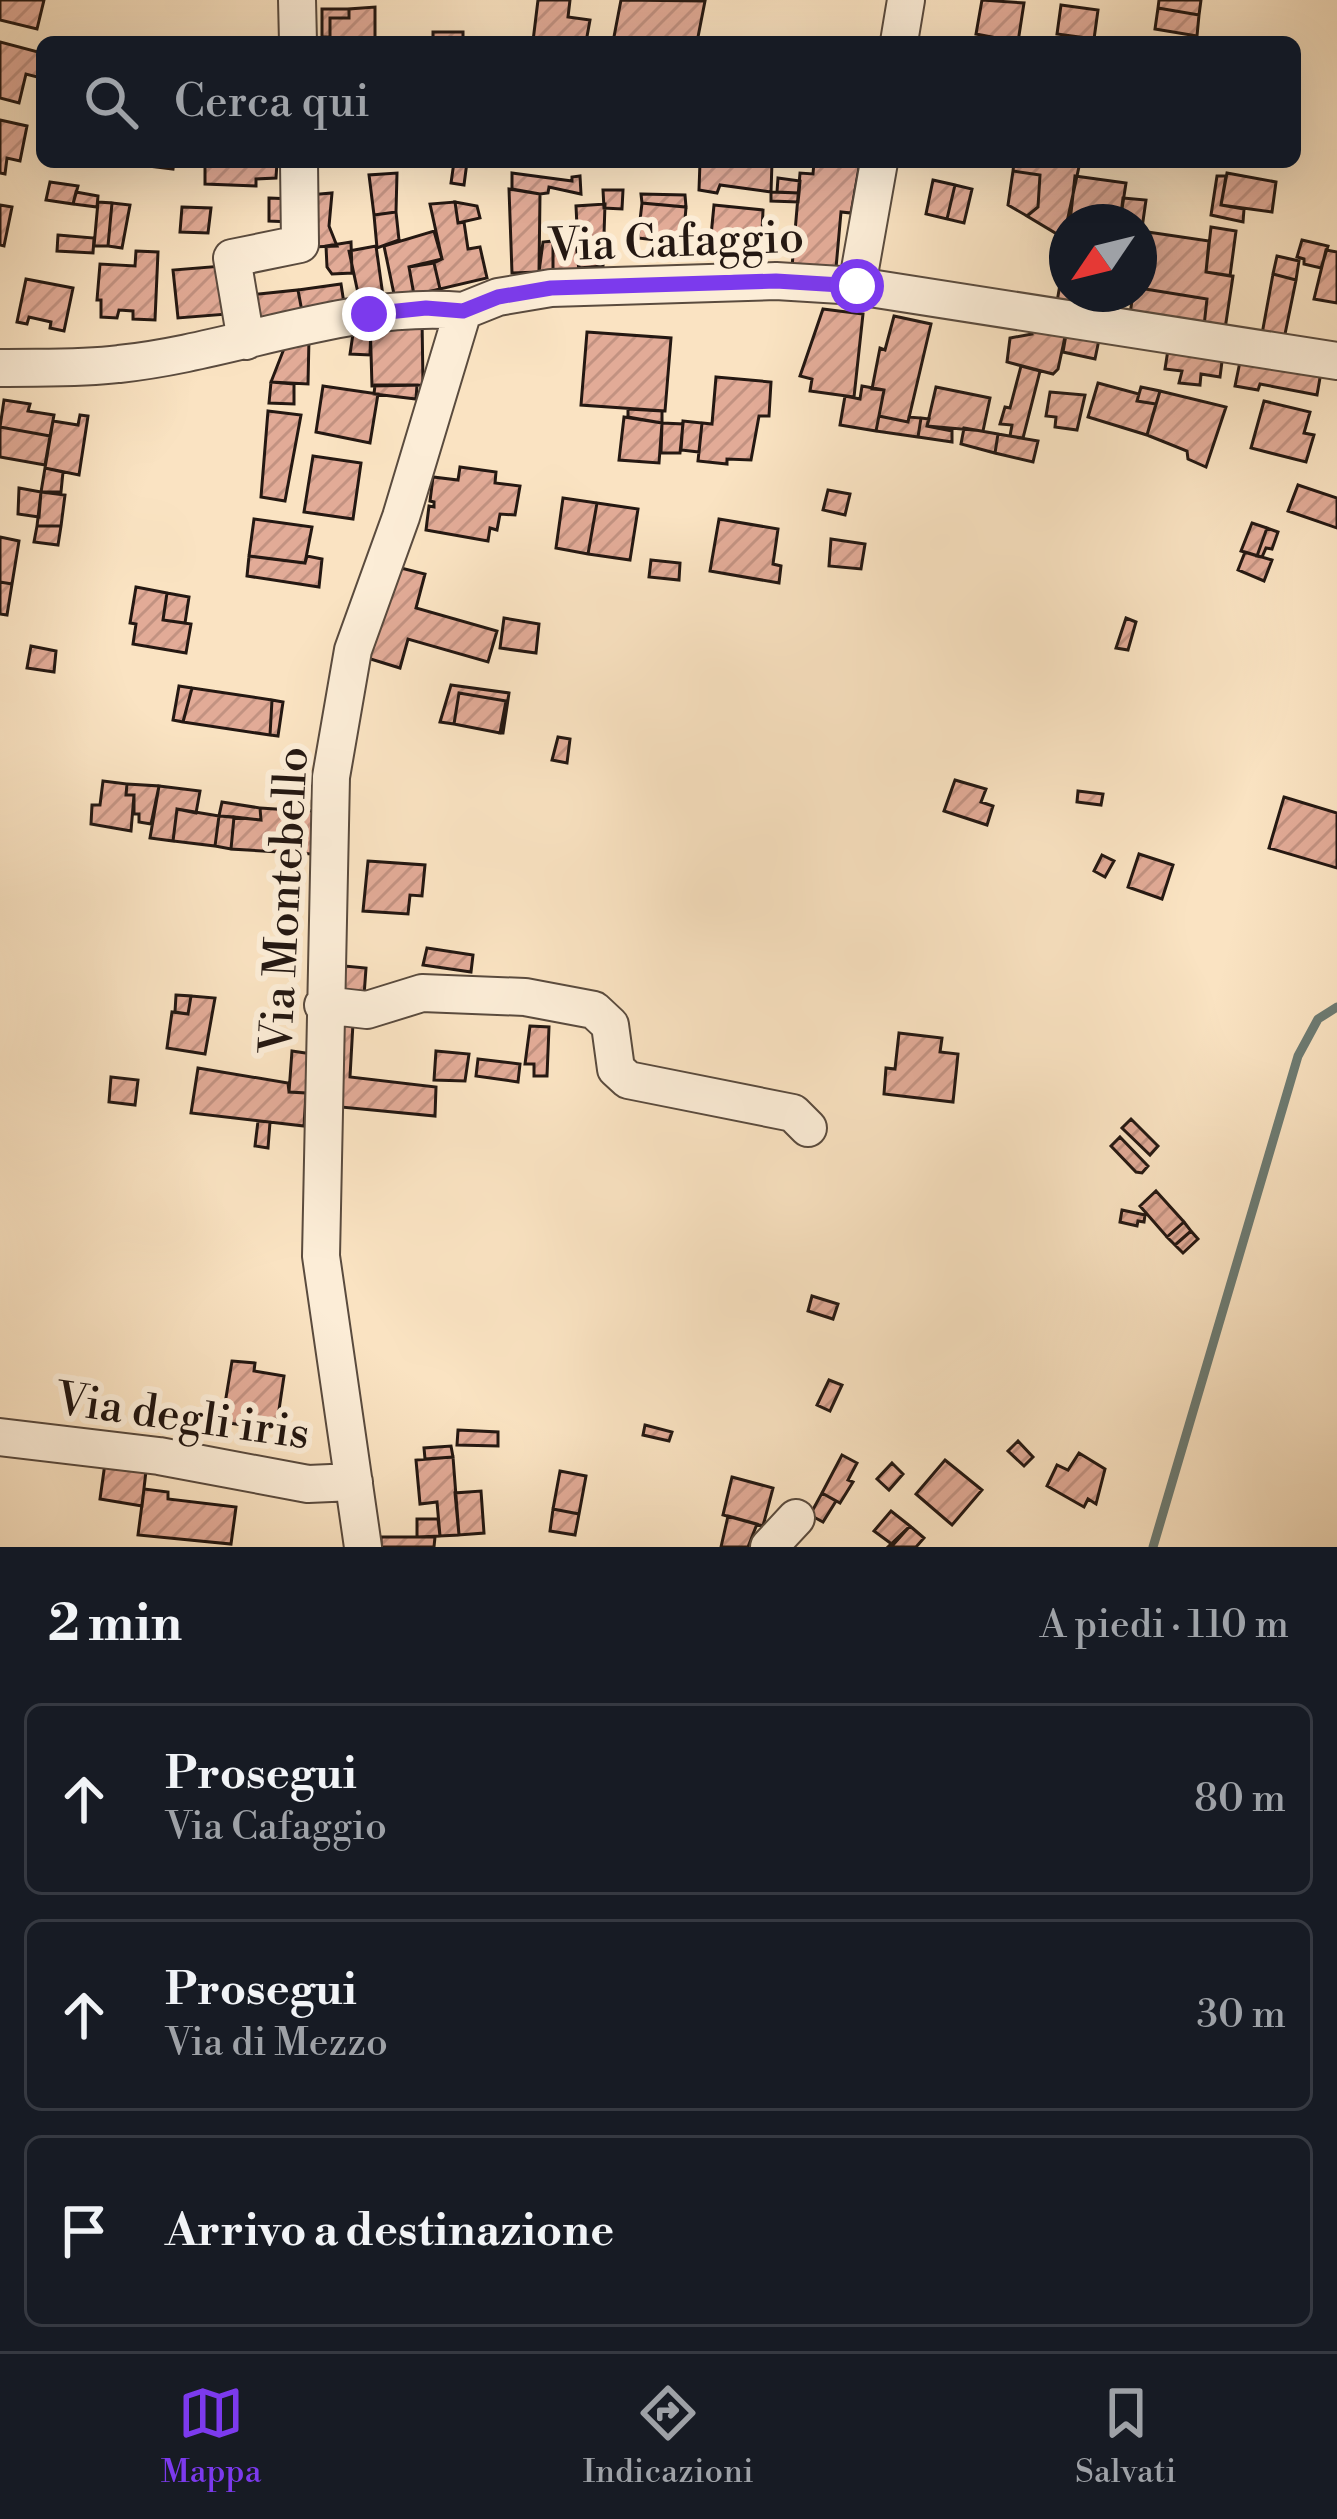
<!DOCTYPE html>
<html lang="it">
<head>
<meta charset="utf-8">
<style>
	body { margin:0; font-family:"Libre Bodoni",serif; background:#242831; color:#f1f3f6 }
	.compass { position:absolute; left:1049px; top:204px; width:108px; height:108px; border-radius:50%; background:#171b24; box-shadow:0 12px 48px #0002; rotate:235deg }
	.stop { position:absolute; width:36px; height:36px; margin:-27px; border:9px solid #7c3aed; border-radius:50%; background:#fff }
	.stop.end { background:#7c3aed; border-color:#fff; box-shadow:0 3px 12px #0008 }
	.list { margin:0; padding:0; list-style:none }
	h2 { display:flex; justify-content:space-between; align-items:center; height:156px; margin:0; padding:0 48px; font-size:51px }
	h2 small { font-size:39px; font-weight:400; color:#9ea1a6 }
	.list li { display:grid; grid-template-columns:78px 1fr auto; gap:36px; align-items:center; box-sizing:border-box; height:192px; margin:0 24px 24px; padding:0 24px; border:3px solid #363941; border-radius:18px }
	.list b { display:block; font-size:45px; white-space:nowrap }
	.list p { margin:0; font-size:39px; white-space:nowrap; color:#9ea1a6 }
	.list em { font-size:39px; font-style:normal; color:#9ea1a6 }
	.icon { flex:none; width:66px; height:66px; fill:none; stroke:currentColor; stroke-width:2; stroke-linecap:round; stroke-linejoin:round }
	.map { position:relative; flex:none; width:1337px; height:1547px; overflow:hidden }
	.search { position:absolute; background:#171b24; box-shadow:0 12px 48px #0002; left:36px; right:36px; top:36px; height:132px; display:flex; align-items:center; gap:30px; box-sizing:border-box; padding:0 42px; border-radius:18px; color:#9ea1a6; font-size:45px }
	.sheet { height:804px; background:#171b24 }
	nav { display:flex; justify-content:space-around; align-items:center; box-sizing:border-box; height:168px; border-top:3px solid #363941; background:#171b24; font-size:33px; color:#9ea1a6 }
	nav a { display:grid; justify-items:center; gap:6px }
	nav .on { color:#7c3aed }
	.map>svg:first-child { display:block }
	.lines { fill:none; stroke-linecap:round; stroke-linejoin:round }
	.stream { stroke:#6d7c74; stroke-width:9 }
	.building { fill:url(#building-hatch); stroke:#241812; stroke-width:3 }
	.minor-casing { stroke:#5a4b3e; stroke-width:40 }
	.minor { stroke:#fcedd7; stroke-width:36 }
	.route { stroke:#7c3aed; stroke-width:15 }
	.labels { text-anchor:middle; stroke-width:12; stroke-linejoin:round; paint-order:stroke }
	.street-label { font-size:45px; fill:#241812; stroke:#fcedd7 }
</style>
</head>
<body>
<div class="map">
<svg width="1337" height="1547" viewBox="0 0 1337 1547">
	<defs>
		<pattern id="building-hatch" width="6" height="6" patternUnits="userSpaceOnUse" patternTransform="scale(3)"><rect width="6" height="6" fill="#e2ab97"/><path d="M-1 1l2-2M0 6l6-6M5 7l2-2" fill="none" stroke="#c29281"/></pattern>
	</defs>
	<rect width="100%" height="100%" fill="#fae3c2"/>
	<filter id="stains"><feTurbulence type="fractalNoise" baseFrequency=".00167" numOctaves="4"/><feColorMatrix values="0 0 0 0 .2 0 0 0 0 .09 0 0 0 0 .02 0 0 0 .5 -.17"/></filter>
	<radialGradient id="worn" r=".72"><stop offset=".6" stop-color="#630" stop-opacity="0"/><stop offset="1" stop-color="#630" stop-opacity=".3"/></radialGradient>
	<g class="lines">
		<path class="stream" d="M1153,1547L1298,1056L1318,1019L1337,1007"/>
	</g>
	<path class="building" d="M0,0H44L37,29L0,20Z
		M570,0L568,17L590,20L586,42H529L533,41L538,0Z
		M621,0L705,1L697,42H613Z
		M982,0L1024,3L1018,42L976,34Z
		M1159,0H1201L1199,15L1158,8Z
		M1061,5L1098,10L1094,39L1057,34Z
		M375,7V42H330V18H349V9Z
		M1158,8L1199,15L1197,36L1155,29Z
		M322,9H349V18H330V37H322Z
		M433,32H463V42H433Z
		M0,42L42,53L37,77L26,74L19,103L0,98Z
		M0,120L27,126L20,161L7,158L5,174L0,173Z
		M116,162H174L173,169Z
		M205,162H277L276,178L256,179V186L205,184Z
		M454,162H467L464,185L451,183Z
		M700,162H772L771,192L720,185L717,193L699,190Z
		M814,162H860L851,213L841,212L836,268L792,267L800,173L813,174Z
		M1014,162H1080L1067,222V240L1027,216L1038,207L1040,175L1013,171Z
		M1013,171L1040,175L1038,207L1027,216L1008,205Z
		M397,173L396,212L374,215L369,175Z
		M512,173L572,181V177L580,176L581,194L549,187L548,193L540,194L512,189Z
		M1227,173L1276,182L1272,212L1221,205Z
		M1075,176L1126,183L1120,222H1070Z
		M1217,176H1226L1221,205L1244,209L1243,222L1211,215Z
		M778,178L800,181L799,193L777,192Z
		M933,180L955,185L947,219L926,214Z
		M50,182L78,186L73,204L46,200Z
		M955,185L972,189L964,223L947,219Z
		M509,189L540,194L539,272L512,273Z
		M603,190H623L622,209L604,208Z
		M76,192L98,196L97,207L73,204Z
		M771,192L799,193L798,202L771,201Z
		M332,193L329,226L337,246L311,247L308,195Z
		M641,194L685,195L686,207L642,203Z
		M269,198L292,199L291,222L269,221Z
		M1123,198L1146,200L1139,249V222H1120Z
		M98,202L112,203L108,246H94Z
		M455,202L458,223L464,222L468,249L480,247L487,278L440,289L434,263L442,259L430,204Z
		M455,202L477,206L480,218L458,223Z
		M112,203L130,205L122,248L108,246Z
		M642,203L686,207L682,258L655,255L656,240L638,238Z
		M605,204L603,266L579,268L576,206Z
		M0,205L12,207L4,246L0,245Z
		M714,205L763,210L761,254L710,246Z
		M182,207L211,208L208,233L180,232Z
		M396,212L399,240L377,248L374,215Z
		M576,226V241H553L552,228Z
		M1211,227L1236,231L1230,276L1206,272Z
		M434,231L442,259L409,267L414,295L395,299L384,246Z
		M1141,231L1209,241L1206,272L1233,276L1225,329L1204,326L1207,299L1139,288Z
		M58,235L94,238L93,253L57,251Z
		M1302,240L1328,246L1321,268L1304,264V259L1297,257Z
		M553,241H576L579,271L553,272Z
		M553,241V272H539L543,242Z
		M351,242L352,273L332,274L327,267L326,246Z
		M1067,243V294H1099L1096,308L1057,302Z
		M376,246L384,303L361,307L349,251Z
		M1326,250L1337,252V303L1314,299Z
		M136,251L158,252L155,320L133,319V311L119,310L117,318L101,317V300H97L100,264L135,266Z
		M1277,256L1299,261L1296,280L1273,274Z
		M434,263L440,289L414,295L409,267Z
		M222,266L228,314L178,318L173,270Z
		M1273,274L1296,280L1284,339L1262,334Z
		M26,279L73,288L64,331L50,328L51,322L29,317L27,324L17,322Z
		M341,284L345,310L303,317L298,290Z
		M1139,288L1207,299L1204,326L1130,314L1133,294H1139Z
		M298,290L303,317L254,321L250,295Z
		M823,309L863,314L854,397L810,391L812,379L800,376Z
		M894,316L931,324L908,422L879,416L884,390L872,389L880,348L885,350Z
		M422,318L423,385L372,386L370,319Z
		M1068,323L1058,369L1053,374L1007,362L1010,338L1032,334L1031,328Z
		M1068,323L1101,330L1095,359L1063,352Z
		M371,324L370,355L350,354L353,334Z
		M587,332L671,338L665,411L581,405Z
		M1170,337L1224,346L1220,377L1201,374L1200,385L1179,383L1182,371L1165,369Z
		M309,338L308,384L271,382L287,341Z
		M1242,352L1321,372L1317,395L1260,384L1258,390L1235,386Z
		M1021,366L1040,371L1023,438L1010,436L1012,425L1000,424L1005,407L1010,408Z
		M716,377L771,382L769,416H759L751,460L727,459V464L698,461L702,423L712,424Z
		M271,382L294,384V404L269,403Z
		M1098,383L1139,394L1137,401L1156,404L1147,435L1088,417Z
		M375,385H417L416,399L374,394Z
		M323,386L378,394L370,443L316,432Z
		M862,386L884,390L876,431L840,425L845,396L860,399Z
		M936,387L990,398L983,431L927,426Z
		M1141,387L1160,391L1156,404L1137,401Z
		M1160,391L1226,407L1206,467L1188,459L1187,451L1147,435Z
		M1050,392L1085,395L1077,430L1055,427L1056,417L1046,416Z
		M4,400L30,404L28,411L54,415L50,436L0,427Z
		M1264,401L1310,412L1304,433L1314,435L1306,462L1251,448Z
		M628,409L662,411V423L628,417Z
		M268,411L301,415L285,501L261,497Z
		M80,415L88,416L79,475L45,468L53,421L78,425Z
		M879,416L908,422L909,417L921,418L918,437L876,431Z
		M624,417L662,423L659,463L619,460Z
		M921,418L929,419L927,426L952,431V442L918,437Z
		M683,421L702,423L699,452L681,450Z
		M662,423L683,424L680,453H661Z
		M0,427L50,436L45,465L0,457Z
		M964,428L998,434L995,453L961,444Z
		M998,434L1038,441L1033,462L995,453Z
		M313,456L361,463L353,519L304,512Z
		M460,467L496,472L495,483L520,486L515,515L500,514L497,530L490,528L488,541L426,530L429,506L434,507V502L430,501L433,477L458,480Z
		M45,468L63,472L61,492H41Z
		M1298,485L1337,498V528L1288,511Z
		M19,488L41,492L39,517L18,514Z
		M828,490L850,494L845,515L823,510Z
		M41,492L65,495L61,526H37Z
		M563,498L597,503L588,554L556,548Z
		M597,503L638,509L630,560L588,554Z
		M254,519L312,527L305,563L249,556Z
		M719,519L778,529L773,564L781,566L779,583L710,571Z
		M1252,523L1267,528L1257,556L1241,551Z
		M37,526H61L58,545L34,542Z
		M1267,528L1278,532L1272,549L1266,548L1262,557L1257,556Z
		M0,537L19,541L12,584L0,582Z
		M831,539L865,544L861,569L829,566Z
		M1245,552L1272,560L1264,581L1238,570Z
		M249,556L305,563L307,556L322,559L319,587L247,576Z
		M651,560L680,563L679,580L649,577Z
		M389,565L425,574L416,608L497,631L488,662L408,639L400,668L364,657Z
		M0,582L12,584L7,615L0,614Z
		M136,587L167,593L163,620L191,624L186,653L133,644L136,624L130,623Z
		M167,593L189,597L185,623L163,620Z
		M504,618L539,624L536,653L500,648Z
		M1126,618L1136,622L1128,650L1116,648Z
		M31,646L56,651L54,672L27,668Z
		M451,685L509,693L503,733H500L506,701L459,693L454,724L440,722Z
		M179,686L192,688L183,722L173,720Z
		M192,688L272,700L270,735L183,722Z
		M459,693L506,701L500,733L454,724Z
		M272,700L283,702L278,736L270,735Z
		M558,737L570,739L567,763L552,760Z
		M286,757L301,759V775L284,774Z
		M955,780L986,789L981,802L993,806L987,825L944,811Z
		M103,781L127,784L126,795H134L131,831L91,824L92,805H100Z
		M127,784L159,786L151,824L139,822V814H134V795H126Z
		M159,786L200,791L196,813L177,809L173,841L150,838Z
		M1078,791L1103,794L1101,805L1077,802Z
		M1284,797L1337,813V868L1269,848Z
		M222,802L260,808L261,820L219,816Z
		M260,808L290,810V831H296L294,853L231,849L234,817L261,820Z
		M177,809L219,816L215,846L173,841Z
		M290,810L315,811L312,854L294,853L296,831H290Z
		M219,816L234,817L231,849L215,846Z
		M1139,854L1173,865L1162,899L1128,887Z
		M1102,855L1114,861L1105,877L1094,871Z
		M368,861L425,865L422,896L410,895L408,914L363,911Z
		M427,948L473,955L471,972L423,965Z
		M334,965L366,968L364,996L332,994Z
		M280,991L297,992V1005H273Z
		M176,995L191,996L188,1014L175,1012Z
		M191,996L215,998L205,1054L167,1048L172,1012L188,1014Z
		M331,1021L353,1023L350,1077L436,1087L435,1116L330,1106Z
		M530,1026L549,1027L547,1076H534V1064H525Z
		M899,1033L942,1038L940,1052L958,1054L953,1102L884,1094L886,1068L895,1069Z
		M292,1051L319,1055L316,1087L306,1093L289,1092Z
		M436,1051L469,1054L465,1081L434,1080Z
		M478,1059L520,1064L518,1082L476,1076Z
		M198,1068L288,1083L289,1092L306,1093L304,1126L191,1113Z
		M111,1077L138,1080L135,1105L109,1102Z
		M1131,1119L1158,1146L1150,1155L1122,1128Z
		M258,1121L270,1122L268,1148L255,1146Z
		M1120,1137L1148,1166L1142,1173L1136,1172L1111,1146Z
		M1156,1191L1184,1222L1167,1237L1140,1206Z
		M1122,1210L1145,1215L1144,1222L1138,1221L1137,1226L1120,1222Z
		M1184,1222L1191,1231L1175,1245L1167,1237Z
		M1191,1231L1198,1239L1183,1253L1175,1245Z
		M812,1296L838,1304L833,1319L808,1311Z
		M232,1361L255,1363L254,1371L284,1376L276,1430L222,1422Z
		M829,1380L842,1385L830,1411L817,1405Z
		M645,1425L672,1432L669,1441L643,1435Z
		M458,1430L498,1432V1446L457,1445Z
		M1018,1441L1033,1457L1024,1466L1008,1451Z
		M451,1446L453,1457L425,1459L424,1448Z
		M1079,1453L1105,1469L1096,1504L1088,1499L1084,1507L1047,1486L1057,1465L1068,1470Z
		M842,1455L857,1463L848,1480L853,1482L840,1503L822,1493Z
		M106,1456L147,1462L142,1506L100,1499Z
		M453,1457L459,1535L440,1536L437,1502L420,1504L416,1460Z
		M945,1460L982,1490L952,1525L916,1494Z
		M892,1463L903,1474L889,1490L877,1479Z
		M560,1471L586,1476L579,1514L553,1509Z
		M732,1477L773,1488L763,1526L723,1515Z
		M144,1489L168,1492V1499L236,1507L231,1544L138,1535Z
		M481,1491L484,1533L459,1535L455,1493Z
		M822,1493L836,1501L823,1522L810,1515Z
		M553,1509L579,1514L575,1535L550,1531Z
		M891,1511L910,1526L893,1545L874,1531Z
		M728,1516L757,1524L748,1547H721Z
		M417,1519H438L440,1536L417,1537Z
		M910,1526L924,1538L916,1547H888Z
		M381,1537H435L434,1547H381Z"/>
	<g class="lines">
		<defs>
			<path id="minor" d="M297,0L298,42
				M899,42L906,0
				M857,286L879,162
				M246,341L232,258L300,244L299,162
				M0,368C39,367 80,369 119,364C234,352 346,301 463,311
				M323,1005L367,1010L422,993L525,997L594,1010L610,1025L616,1069L628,1080L793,1113L808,1128
				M0,1437L159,1456L308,1484L354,1482
				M363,1547L321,1256L331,777L353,650L401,517L463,311L498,297L551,288L776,281L857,286L1337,361
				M769,1547L796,1518"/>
		</defs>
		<use href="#minor" class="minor-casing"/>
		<use href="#minor" class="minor"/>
	</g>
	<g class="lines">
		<path class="route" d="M369,314L426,308L463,311L498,297L551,288L776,281L857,286"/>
	</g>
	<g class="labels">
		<g class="street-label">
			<text transform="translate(676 240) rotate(-2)" y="16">Via Cafaggio</text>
			<text transform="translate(283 900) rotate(-87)" y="16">Via Montebello</text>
			<text transform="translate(183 1415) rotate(8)" y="16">Via degli iris</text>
		</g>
	</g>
	<rect width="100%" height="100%" filter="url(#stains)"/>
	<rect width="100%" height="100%" fill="url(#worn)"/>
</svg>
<svg class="compass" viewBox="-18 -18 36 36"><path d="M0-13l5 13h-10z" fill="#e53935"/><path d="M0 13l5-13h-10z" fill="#9ea1a6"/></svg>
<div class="stop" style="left:857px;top:286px"></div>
<div class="stop end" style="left:369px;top:314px"></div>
<div class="search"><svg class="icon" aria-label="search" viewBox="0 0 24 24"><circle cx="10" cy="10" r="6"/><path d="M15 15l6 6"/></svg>Cerca qui</div>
</div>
<section class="sheet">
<h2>2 min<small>A piedi · 110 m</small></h2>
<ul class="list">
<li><svg class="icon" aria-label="ahead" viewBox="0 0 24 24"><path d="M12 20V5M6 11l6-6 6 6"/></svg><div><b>Prosegui</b><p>Via Cafaggio</p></div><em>80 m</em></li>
<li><svg class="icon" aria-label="ahead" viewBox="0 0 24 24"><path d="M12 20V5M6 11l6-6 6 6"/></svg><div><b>Prosegui</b><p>Via di Mezzo</p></div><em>30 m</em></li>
<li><svg class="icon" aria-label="arrive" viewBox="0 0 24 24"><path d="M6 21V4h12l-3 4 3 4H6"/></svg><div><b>Arrivo a destinazione</b></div></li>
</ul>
</section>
<nav>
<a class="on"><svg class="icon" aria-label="map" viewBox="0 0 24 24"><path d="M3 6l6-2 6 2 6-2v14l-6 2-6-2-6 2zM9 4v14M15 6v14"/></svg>Mappa</a>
<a><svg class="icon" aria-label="directions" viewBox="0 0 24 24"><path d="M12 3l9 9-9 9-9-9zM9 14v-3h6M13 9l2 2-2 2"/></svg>Indicazioni</a>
<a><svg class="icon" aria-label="saved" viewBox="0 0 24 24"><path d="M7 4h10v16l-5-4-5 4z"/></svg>Salvati</a>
</nav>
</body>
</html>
